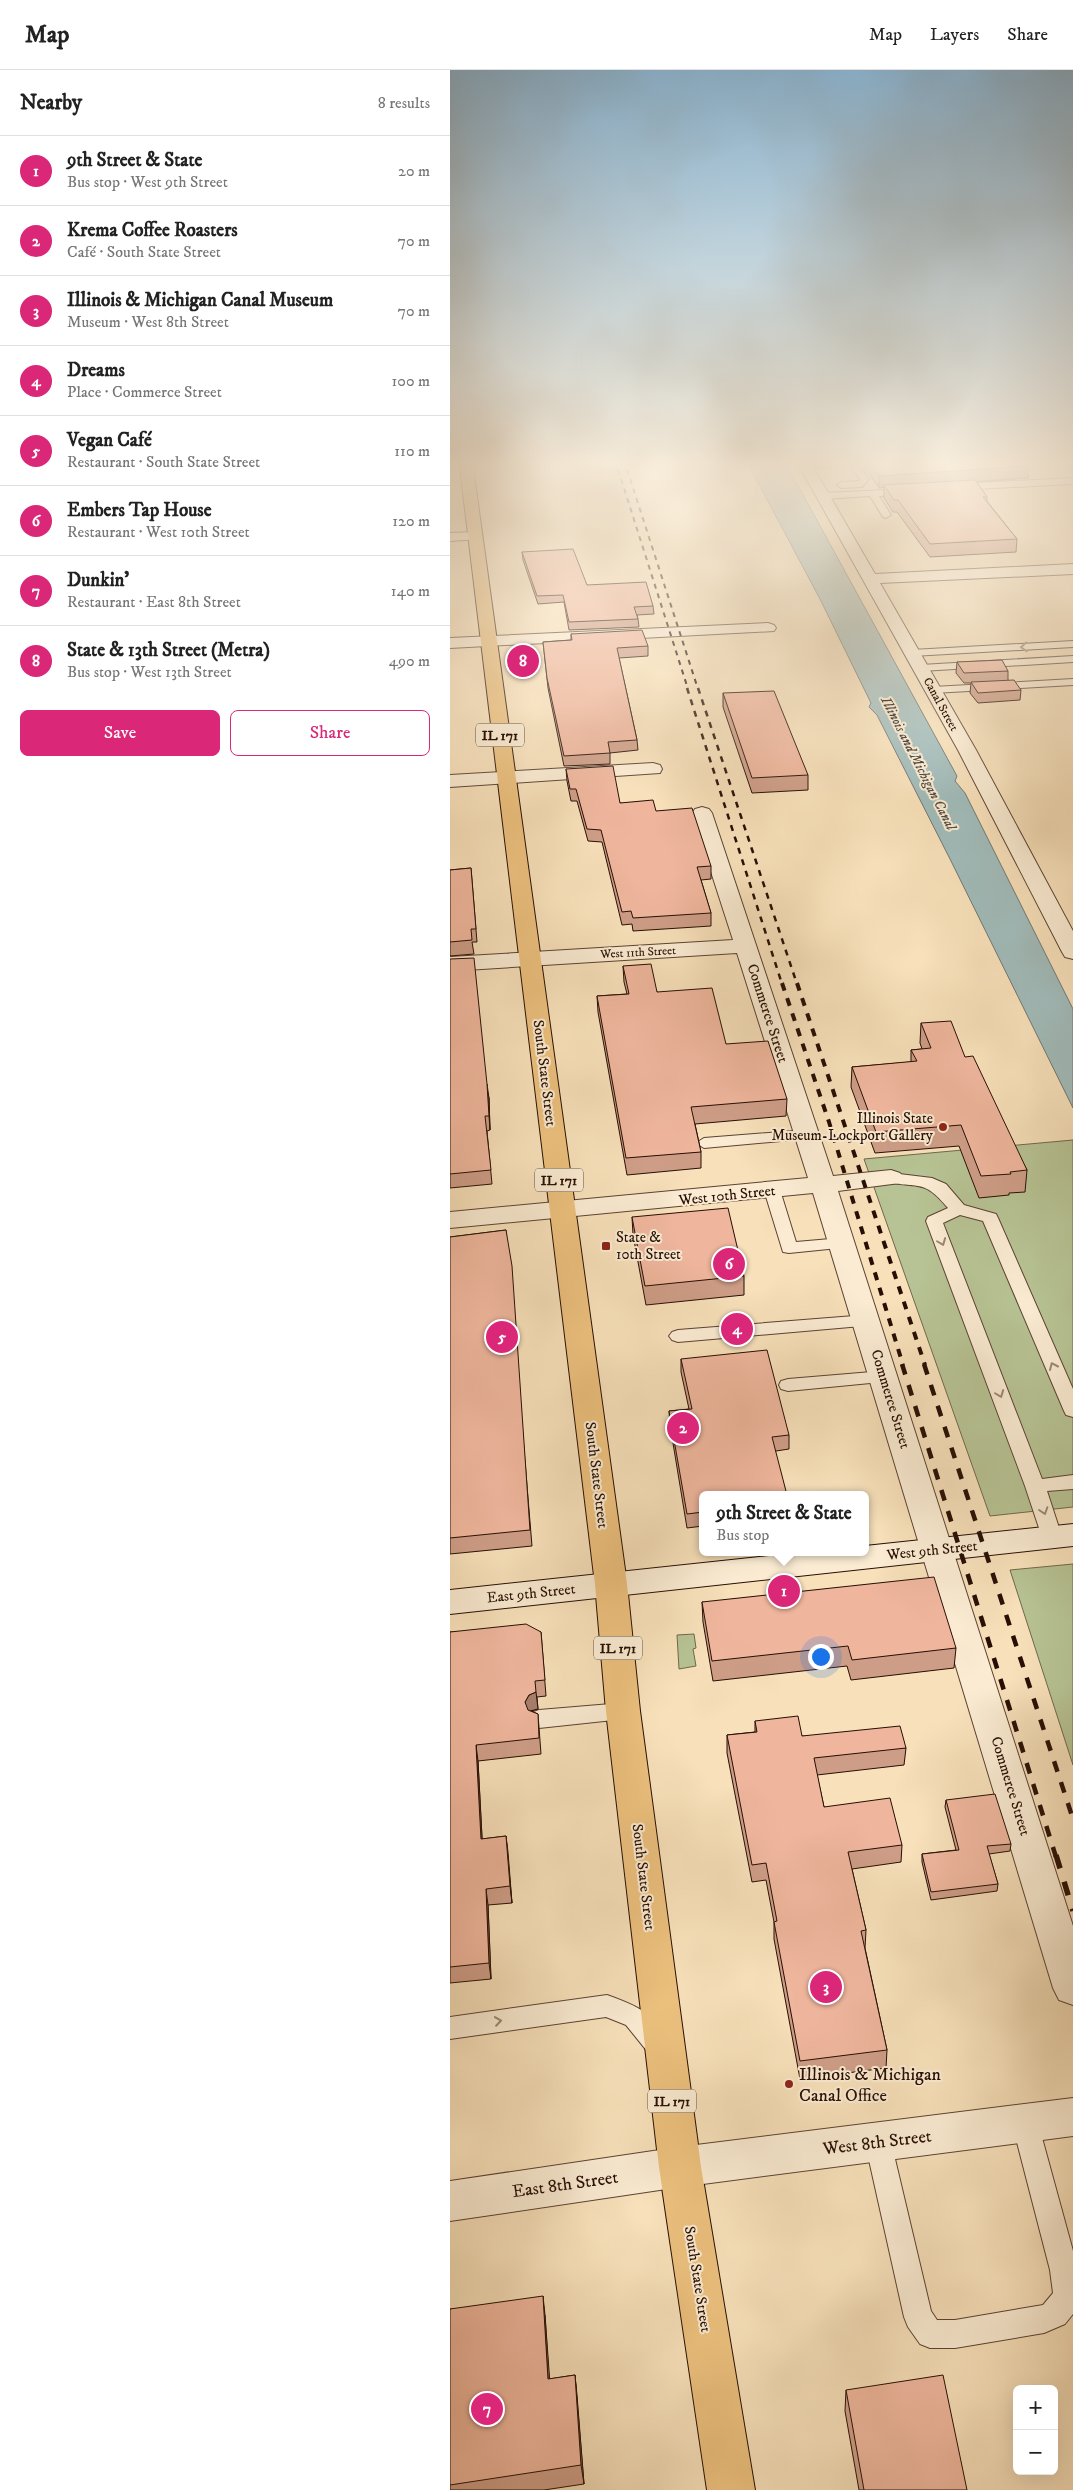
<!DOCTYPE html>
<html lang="en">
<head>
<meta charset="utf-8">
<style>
	body { margin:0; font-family:"IM FELL DW Pica",serif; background:#f6f6f6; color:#222 }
	.controls { position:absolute; right:15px; bottom:15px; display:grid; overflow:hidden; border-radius:8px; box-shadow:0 5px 20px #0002 }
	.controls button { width:45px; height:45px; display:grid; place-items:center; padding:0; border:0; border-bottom:1px solid #e0e0e0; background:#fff; color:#222; font:25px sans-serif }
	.you { position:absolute; left:370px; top:1586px; width:18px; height:18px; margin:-12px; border:4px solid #fff; border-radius:50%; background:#1a73e8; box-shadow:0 0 0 8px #1a73e833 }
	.badge { display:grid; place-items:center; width:32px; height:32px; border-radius:50%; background:#db2777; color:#fff; font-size:16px; font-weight:700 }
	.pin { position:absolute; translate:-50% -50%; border:2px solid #fff; box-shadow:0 1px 5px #0006 }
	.popup { position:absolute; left:249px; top:1421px; width:170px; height:65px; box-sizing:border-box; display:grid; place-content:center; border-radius:8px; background:#fff; filter:drop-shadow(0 1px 4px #0005); font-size:16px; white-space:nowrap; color:#767676 }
	.popup b { font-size:19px; color:#222 }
	.popup::after { content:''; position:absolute; left:50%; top:100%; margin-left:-10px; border:10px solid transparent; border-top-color:#fff }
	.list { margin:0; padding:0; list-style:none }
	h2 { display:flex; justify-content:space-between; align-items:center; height:65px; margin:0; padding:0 20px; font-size:21px }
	h2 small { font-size:16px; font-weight:400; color:#767676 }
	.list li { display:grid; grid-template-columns:32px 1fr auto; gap:15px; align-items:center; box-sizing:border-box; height:70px; padding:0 20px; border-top:1px solid #e0e0e0 }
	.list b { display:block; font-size:19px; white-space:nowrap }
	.list p { margin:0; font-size:16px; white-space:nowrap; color:#767676 }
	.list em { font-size:16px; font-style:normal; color:#767676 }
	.actions { display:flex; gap:10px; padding:15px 20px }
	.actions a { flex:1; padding:11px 0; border:1px solid #db2777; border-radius:8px; text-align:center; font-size:18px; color:#db2777 }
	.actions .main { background:#db2777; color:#fff }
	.map { position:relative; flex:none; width:623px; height:2420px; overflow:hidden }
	header { display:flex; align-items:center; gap:30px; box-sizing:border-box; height:70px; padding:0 25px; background:#fff; border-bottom:1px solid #e0e0e0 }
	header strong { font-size:24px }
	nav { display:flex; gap:28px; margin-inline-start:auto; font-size:18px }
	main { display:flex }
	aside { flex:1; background:#fff }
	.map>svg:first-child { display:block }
	.green { fill:#b7c394; stroke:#6f684c }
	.water { fill:#a1bbba; stroke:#707671 }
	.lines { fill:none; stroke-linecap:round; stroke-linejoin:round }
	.lane-casing { stroke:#5b4232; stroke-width:2 }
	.street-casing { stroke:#5b4232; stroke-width:2 }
	.secondary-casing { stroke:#270e04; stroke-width:2 }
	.primary-casing { stroke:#270e04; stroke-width:2 }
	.lane { fill:#faebd2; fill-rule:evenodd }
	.street { fill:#faebd2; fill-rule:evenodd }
	.secondary { fill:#faebd2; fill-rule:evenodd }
	.primary { fill:#ecc07d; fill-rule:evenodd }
	.rail-far4 { stroke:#270e04; stroke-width:2; stroke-dasharray:5 5; stroke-linecap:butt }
	.rail-far3 { stroke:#270e04; stroke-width:2.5; stroke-dasharray:6 6; stroke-linecap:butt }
	.rail-far2 { stroke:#270e04; stroke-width:4; stroke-dasharray:8 8; stroke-linecap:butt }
	.rail-far1 { stroke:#270e04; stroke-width:4.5; stroke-dasharray:11 11; stroke-linecap:butt }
	.rail { stroke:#270e04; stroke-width:5.5; stroke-dasharray:14 14; stroke-linecap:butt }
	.wall { fill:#ce9d87; stroke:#270e04 }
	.shaded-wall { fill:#a77f6e; stroke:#270e04 }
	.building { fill:#efb69d; stroke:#270e04 }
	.oneway { stroke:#9b8875 }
	.poi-dot { fill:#8f2418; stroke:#faebd2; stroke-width:2 }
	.labels { text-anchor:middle; stroke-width:4; stroke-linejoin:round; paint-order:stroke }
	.far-street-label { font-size:12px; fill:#270e04; stroke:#faebd2 }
	.shield { fill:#faebd2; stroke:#665042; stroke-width:1 }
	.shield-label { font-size:14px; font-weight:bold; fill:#270e04 }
	.far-water-label { font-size:14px; font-style:italic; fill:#524b44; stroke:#faebd2 }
	.street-label { font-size:15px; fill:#270e04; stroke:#faebd2 }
	.poi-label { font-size:15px; fill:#270e04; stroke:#faebd2; text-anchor:end }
	.near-poi-label { font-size:18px; fill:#270e04; stroke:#faebd2; text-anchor:start }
	.near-street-label { font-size:18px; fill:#270e04; stroke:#faebd2 }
</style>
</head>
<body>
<header>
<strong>Map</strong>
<nav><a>Map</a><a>Layers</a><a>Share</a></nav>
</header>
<main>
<aside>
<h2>Nearby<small>8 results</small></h2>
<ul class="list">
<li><span class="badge">1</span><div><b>9th Street &amp; State</b><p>Bus stop · West 9th Street</p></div><em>20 m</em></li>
<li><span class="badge">2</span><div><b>Krema Coffee Roasters</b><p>Café · South State Street</p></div><em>70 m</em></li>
<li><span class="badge">3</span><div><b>Illinois &amp; Michigan Canal Museum</b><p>Museum · West 8th Street</p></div><em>70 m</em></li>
<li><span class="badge">4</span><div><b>Dreams</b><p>Place · Commerce Street</p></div><em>100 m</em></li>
<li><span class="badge">5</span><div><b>Vegan Café</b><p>Restaurant · South State Street</p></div><em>110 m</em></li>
<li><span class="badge">6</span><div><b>Embers Tap House</b><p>Restaurant · West 10th Street</p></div><em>120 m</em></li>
<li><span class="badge">7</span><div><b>Dunkin'</b><p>Restaurant · East 8th Street</p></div><em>140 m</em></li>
<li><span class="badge">8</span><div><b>State &amp; 13th Street (Metra)</b><p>Bus stop · West 13th Street</p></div><em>490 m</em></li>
</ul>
<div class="actions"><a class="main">Save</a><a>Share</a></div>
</aside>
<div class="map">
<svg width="623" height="2420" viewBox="0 0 623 2420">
	<rect width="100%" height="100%" fill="#f7e0ba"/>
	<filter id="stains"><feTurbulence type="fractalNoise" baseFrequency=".004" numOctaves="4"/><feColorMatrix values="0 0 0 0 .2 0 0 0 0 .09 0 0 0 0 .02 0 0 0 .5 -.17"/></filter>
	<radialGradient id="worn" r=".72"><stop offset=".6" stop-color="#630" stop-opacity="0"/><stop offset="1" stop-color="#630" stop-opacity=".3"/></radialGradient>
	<path class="green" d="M623,1070V1437L540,1446L414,1089Z
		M623,1494V1695L560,1500Z
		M244,1564L246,1578L243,1579L246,1596L229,1599L227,1565Z"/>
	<path class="water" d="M296,390H334L507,706L505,711L515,723L623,939V1038L501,791L427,645L419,637L421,633L370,529Z"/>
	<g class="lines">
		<defs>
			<path id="lane" d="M406,390H438L434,393L407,395L419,409L412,417L391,418L387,415L391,412L409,411L410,409L399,395L357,399L353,396L357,393Z
				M623,408V414L506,420L502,417L506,414Z
				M458,419L462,422L461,424L429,426L441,445L436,448L433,447L420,426L374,429L370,426L374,423Z
				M623,571V577L462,586L457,583L462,580Z
				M623,586V592L471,601L466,598L471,595Z
				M623,609V615L483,623L477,620L483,617Z
				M357,1060L365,1065L363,1068L254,1078L246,1073L254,1068Z
				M441,1103L482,1108L496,1114L514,1135L546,1144L548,1148L623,1319V1347L616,1345L614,1341L533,1151L510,1145L493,1153L592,1409L623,1405V1419L597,1421L612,1467L609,1472L602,1474L595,1472L592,1467L575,1416L476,1151L478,1147L498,1138C472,1107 469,1120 435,1111L433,1108L435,1105Z
				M322,1115L328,1116L330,1120L346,1172L392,1168L398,1169L401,1173L398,1177L339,1183L333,1182L314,1120L316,1116Z
				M417,1245L423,1247L426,1251L423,1255L228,1272L222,1270L219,1266L222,1262L228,1260Z
				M434,1301L441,1303L443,1307L441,1311L338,1321L331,1319L329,1315L331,1311L338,1309Z
				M173,1633L181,1635L184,1641L181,1647L173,1649L89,1658L81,1655L78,1649L81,1643L89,1640Z
				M157,1925C187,1936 204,1942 219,1973L215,1981L206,1984L197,1981L176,1955L156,1947L0,1969V1947Z
				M575,2041L584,2044L588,2053L623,2181V2244L615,2254L594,2263L505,2278H480L470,2274L458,2257L454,2247L415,2072L418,2063L428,2060L438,2063L441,2072L481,2241L487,2250H505L593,2235L603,2223L600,2200L562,2053L566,2044Z"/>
			<path id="street" d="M346,390H359L425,504L623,494V504L430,513L526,680L623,861V889L615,887L612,882L508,680Z
				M612,390H623V399L618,398Z
				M25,462L32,466L30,469L0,471V463Z
				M318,553L324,555L326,558L324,561L0,578V568Z
				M203,693L210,695L212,699L210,703L0,717V705Z
				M252,737L259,739L262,743L383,1106L441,1100L450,1103L454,1108L450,1113L388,1121L623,1856V1935L609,1930L603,1918L363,1123L0,1158V1142L358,1108L287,883L0,901V887L283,870L242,743L245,739Z
				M623,2028V2066L230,2117L0,2151V2111L230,2077Z"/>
			<path id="secondary" d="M623,1454V1476L0,1544V1520L356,1482H415V1476Z"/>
			<path id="primary" d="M9,390H22L177,1514L190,1641L251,2097L305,2420H257L209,2097L156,1641L145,1514Z"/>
		</defs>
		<use href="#lane" class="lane-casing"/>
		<use href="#street" class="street-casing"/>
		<use href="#secondary" class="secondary-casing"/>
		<use href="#primary" class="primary-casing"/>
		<use href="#lane" class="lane"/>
		<use href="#street" class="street"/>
		<use href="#secondary" class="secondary"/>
		<use href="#primary" class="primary"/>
		<path class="rail-far4" d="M165,390L238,619
			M174,390L248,619"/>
		<path class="rail-far3" d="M237,618L332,914
			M248,618L347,914"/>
		<path class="rail-far2" d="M332,913L379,1052L453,1295
			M347,913L475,1295"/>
		<path class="rail-far1" d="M452,1294L606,1787
			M474,1294L623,1749"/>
		<path class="rail" d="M606,1785L623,1841"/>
	</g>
	<path class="wall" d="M414,390H578V408L527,412L537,427V431L567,469L566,482L480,487L447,442H443L434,428V417L429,418L414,396Z
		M72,482L137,515L203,536L204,544L187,545L188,549L189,557L119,560L114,532L88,534L73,490Z
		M121,564L198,576V586L169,588L187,670L188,680L160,683V694L114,696L98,618L93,572L121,570Z
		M507,592L558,601V610L571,620L570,630L528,633L520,623L521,613H514L506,603Z
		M273,623L358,705V720L302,723L273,637Z
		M116,699L170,733L206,741L261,796V809L251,810L261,843V856L183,861L182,854L172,855L152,772L138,771L127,731H121L117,711Z
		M21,798L27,872H22L24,884L0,886V800Z
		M0,889L39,1028L40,1060L37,1061L42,1114L0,1118Z
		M173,896L276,974L337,1029L336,1046L245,1054L251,1082V1098L177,1105L148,942L147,926L177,924L174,912Z
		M471,953L515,987L577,1100L575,1122L559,1123V1125L529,1128L509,1076L425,1083L401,1017L402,997L461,992V980L472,979L470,973Z
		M182,1147L294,1206V1225L196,1235L183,1165Z
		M56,1160L82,1476L0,1484V1167Z
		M231,1289L339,1365V1379L326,1381L253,1425V1456L237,1458L220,1355L219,1341L239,1339L231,1302Z
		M252,1532L506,1578L504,1598L401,1610L397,1596L263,1611L253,1552Z
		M0,1562H91L96,1626L87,1627L88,1639L81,1641L88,1644L91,1684L28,1691L32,1769L56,1766L62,1833L38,1835L41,1909L0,1913Z
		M305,1651L352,1666L456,1678L454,1695L367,1705L374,1737L452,1775L451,1792L402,1799L416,1860L415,1878L437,1980L436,1998L350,2009L324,1869V1852L316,1810L302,1812L277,1683V1665L305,1662Z
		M496,1730L561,1774L560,1781L539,1784L548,1814L547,1821L481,1830L472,1792V1784L506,1780L495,1737Z
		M0,2239L95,2245L99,2309L125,2305L134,2414L94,2420H0Z
		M396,2320L517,2420H409L395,2341Z"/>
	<path class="shaded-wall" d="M579,396L578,408L436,417L434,415V417L429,418V406Z
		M37,1014L39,1028L40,1060L39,1046Z
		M86,1622L88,1639L80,1641L76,1648L75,1632L79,1625Z
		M26,1675L28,1691L33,1785L31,1769Z
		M56,1766L58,1782L62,1833L60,1816Z
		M36,1819L38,1835L41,1909L39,1893Z
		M93,2226L95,2245L101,2328L98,2309Z
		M125,2305L127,2325L134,2414L131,2395Z"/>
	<path class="building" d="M418,390H578L579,396L429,406Z
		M525,410L537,427H533L567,469L480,474L448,430H444L434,415Z
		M123,479L137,515L196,512L203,536L184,537L188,549L119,552L113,525L87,526L72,482Z
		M192,560L198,576L167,578L187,670L158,672L160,683L114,686L97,608L93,572L122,570L121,564Z
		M552,590L558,601L514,603L507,592Z
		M564,610L571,620L528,623L521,612Z
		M324,621L358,705L302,708L273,623Z
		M163,696L170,733L203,730L206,741L242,738L261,796L247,797L261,843L183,848L181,841L172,842L151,760L137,759L126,719H120L116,699Z
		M21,798L26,859H21L22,870L0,872V800Z
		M24,888L37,1014L39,1046H35L41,1100L0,1104V889Z
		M201,894L207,922L262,918L276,974L318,971L337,1029L241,1037L251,1082L176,1088L147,926L179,924L173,896Z
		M501,951L515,987L523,986L577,1100L560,1102L561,1104L531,1106L511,1055L426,1062L402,997L467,991L461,980L481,978L471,953Z
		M278,1138L294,1206L195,1216L182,1147Z
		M56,1160L62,1196L80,1460L0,1468V1167Z
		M317,1280L339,1365L322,1367L337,1425H253V1442L237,1444L219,1341L242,1339L231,1289Z
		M484,1507L506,1578L402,1590L398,1576L262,1591L252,1532Z
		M76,1554L91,1562L95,1610L85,1611L86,1622L79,1625L75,1632L78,1640L88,1644L89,1668L26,1675L31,1769L56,1766L60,1816L36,1819L39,1893L0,1897V1562Z
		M348,1646L352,1666L450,1656L456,1678L364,1688L374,1737L440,1728L452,1775L398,1782L416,1860L411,1861L437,1980L350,1991L324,1852L327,1851L316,1793L302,1795L277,1665L307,1662L305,1651Z
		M545,1724L561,1774L537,1776L548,1814L481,1822L472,1784L509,1780L496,1730Z
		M93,2226L98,2309L125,2305L131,2395L0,2415V2239Z
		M493,2305L517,2420H414L396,2320Z"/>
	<defs><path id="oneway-chevron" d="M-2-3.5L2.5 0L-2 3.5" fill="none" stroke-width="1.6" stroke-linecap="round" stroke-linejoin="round" transform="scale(1.25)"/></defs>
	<g class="oneway">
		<use href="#oneway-chevron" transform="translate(574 577) rotate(177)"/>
		<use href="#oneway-chevron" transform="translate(492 1172) rotate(69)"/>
		<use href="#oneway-chevron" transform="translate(603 1296) rotate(-114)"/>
		<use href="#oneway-chevron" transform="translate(550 1324) rotate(69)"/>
		<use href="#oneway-chevron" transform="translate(594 1441) rotate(72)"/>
		<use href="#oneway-chevron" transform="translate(48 1951) rotate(-8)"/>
	</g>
	<linearGradient id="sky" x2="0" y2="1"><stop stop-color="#8bb7d6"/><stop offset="0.54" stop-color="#fbf1e0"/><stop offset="1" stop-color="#fbf1e0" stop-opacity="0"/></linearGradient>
	<rect width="623" height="728" fill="url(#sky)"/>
	<g class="poi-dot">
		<circle cx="493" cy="1057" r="5"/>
		<rect x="151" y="1171" width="10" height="10" rx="2.5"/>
		<circle cx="339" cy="2014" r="5"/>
	</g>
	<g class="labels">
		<g class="far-street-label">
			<text transform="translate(491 634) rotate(61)" y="4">Canal Street</text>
			<text transform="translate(188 882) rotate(-3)" y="4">West 11th Street</text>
		</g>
		<g class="shield">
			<rect x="26" y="653.5" width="48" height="23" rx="4"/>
			<rect x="85" y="1098.5" width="48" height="23" rx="4"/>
			<rect x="144" y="1566.5" width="48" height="23" rx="4"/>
			<rect x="198" y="2019.5" width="48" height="23" rx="4"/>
		</g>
		<g class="shield-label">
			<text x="50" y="670">IL 171</text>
			<text x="109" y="1115">IL 171</text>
			<text x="168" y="1583">IL 171</text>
			<text x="222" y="2036">IL 171</text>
		</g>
		<g class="far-water-label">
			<text transform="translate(469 693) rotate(63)" y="5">Illinois and Michigan Canal</text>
		</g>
		<g class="street-label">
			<text transform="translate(318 943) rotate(72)" y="5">Commerce Street</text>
			<text transform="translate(95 1003) rotate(83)" y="5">South State Street</text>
			<text transform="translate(277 1125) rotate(-6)" y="5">West 10th Street</text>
			<text transform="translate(441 1329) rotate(73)" y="5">Commerce Street</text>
			<text transform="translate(147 1405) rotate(83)" y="5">South State Street</text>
			<text transform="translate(482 1480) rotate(-6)" y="5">West 9th Street</text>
			<text transform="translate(81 1523) rotate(-6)" y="5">East 9th Street</text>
			<text transform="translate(561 1716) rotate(73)" y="5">Commerce Street</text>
			<text transform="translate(194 1807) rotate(83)" y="5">South State Street</text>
			<text transform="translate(248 2209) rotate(81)" y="5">South State Street</text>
		</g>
		<g class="poi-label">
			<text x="483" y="1053">Illinois State<tspan x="483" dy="17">Museum-Lockport Gallery</tspan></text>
			<text x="166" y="1172" text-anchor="start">State &amp;<tspan x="166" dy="17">10th Street</tspan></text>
		</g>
		<g class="near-poi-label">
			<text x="349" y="2010">Illinois &amp; Michigan<tspan x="349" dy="21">Canal Office</tspan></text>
		</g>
		<g class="near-street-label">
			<text transform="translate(427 2072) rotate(-7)" y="6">West 8th Street</text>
			<text transform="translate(115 2114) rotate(-8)" y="6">East 8th Street</text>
		</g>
	</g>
	<rect width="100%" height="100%" filter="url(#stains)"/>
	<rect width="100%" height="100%" fill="url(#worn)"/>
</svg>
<div class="controls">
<button>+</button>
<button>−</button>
</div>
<div class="you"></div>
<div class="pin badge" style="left:334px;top:1521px">1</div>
<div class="popup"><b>9th Street &amp; State</b>Bus stop</div>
<div class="pin badge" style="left:233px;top:1358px">2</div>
<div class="pin badge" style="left:376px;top:1917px">3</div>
<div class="pin badge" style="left:287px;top:1259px">4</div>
<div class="pin badge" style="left:52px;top:1267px">5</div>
<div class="pin badge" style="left:279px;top:1194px">6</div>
<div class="pin badge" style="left:37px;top:2339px">7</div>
<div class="pin badge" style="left:73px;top:591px">8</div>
</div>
</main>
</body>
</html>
